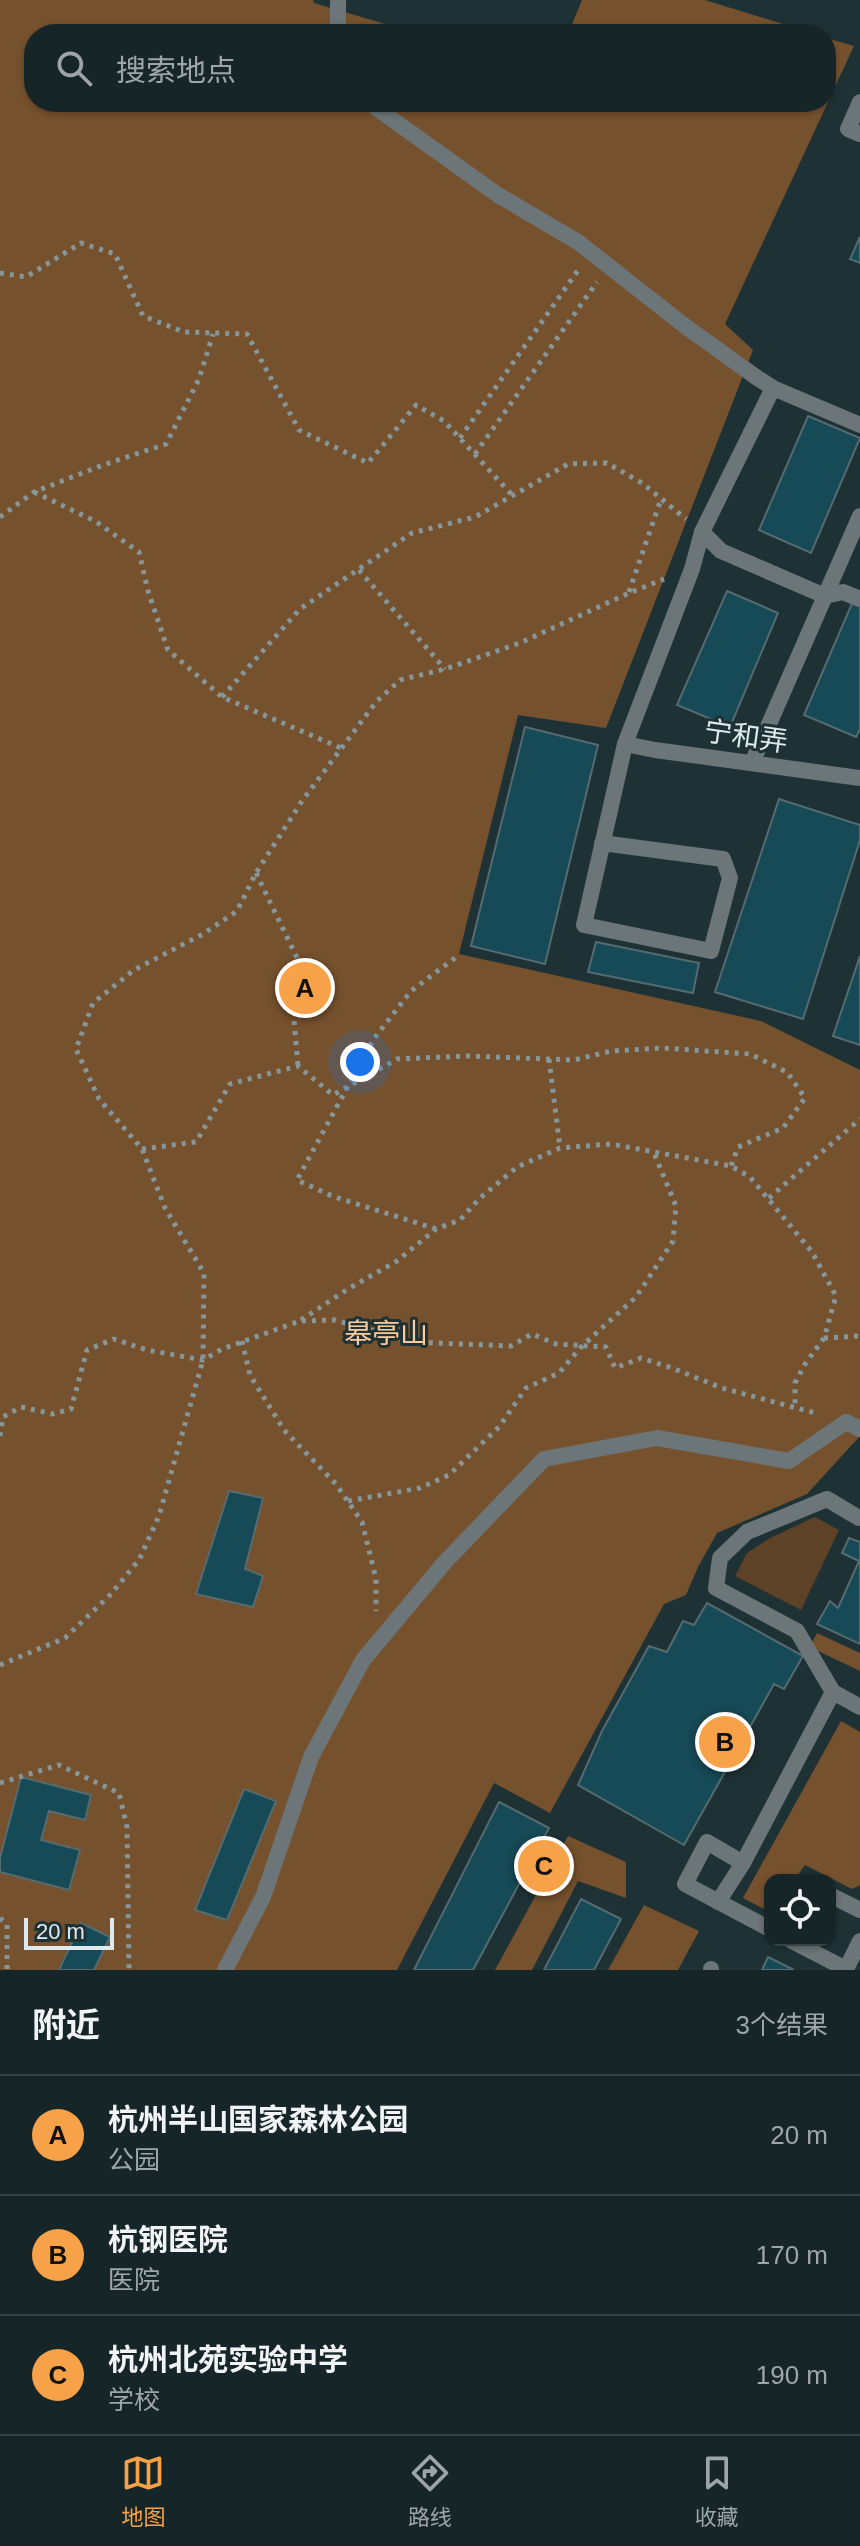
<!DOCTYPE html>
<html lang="zh">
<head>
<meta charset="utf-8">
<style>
	body { margin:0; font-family:Arial,"Noto Sans SC",sans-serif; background:#233234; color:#f1f3f6 }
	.controls { position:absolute; right:24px; bottom:24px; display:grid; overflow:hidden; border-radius:16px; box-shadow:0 2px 6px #0004 }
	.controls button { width:72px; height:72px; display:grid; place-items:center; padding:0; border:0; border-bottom:2px solid #354345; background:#162628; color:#f1f3f6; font:40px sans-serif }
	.scale { position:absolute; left:24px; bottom:20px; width:90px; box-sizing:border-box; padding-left:8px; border:4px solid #deeaed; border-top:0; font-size:22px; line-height:28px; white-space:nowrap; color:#deeaed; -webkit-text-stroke:6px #1e3236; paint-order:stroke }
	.you { position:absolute; left:360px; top:1062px; width:28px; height:28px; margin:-20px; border:6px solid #fff; border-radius:50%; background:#1a73e8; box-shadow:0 0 0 12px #1a73e833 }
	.badge { display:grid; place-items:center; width:52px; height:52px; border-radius:50%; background:#f7a148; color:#111; font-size:26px; font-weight:700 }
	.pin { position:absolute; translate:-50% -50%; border:4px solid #fff; box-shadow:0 2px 8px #0006 }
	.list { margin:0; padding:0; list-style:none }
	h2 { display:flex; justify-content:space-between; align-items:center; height:104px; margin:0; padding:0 32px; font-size:34px }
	h2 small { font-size:26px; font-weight:400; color:#9ea5a8 }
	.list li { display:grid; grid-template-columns:52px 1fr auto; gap:24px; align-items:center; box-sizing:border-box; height:120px; padding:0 32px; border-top:2px solid #354345 }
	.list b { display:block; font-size:30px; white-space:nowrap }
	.list p { margin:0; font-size:26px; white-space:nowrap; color:#9ea5a8 }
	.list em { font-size:26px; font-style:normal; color:#9ea5a8 }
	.icon { flex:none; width:44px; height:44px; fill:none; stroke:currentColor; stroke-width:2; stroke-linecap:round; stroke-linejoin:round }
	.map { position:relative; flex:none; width:860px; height:1970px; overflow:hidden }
	.search { position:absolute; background:#162628; box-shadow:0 2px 6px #0004; left:24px; right:24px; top:24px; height:88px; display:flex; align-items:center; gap:20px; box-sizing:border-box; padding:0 28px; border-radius:32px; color:#9ea5a8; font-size:30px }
	.sheet { height:464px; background:#162628 }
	nav { display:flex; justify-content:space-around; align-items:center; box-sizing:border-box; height:112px; border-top:2px solid #354345; background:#162628; font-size:22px; color:#9ea5a8 }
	nav a { display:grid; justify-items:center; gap:4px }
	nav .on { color:#f7a148 }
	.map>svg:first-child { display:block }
	.green { fill:#5d4228 }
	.forest { fill:#76512d }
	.building { fill:#164a56; stroke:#566b70; stroke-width:2 }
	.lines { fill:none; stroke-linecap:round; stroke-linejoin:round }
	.path { stroke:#869699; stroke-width:5; stroke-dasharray:4 6; stroke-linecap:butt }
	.service { stroke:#6c7577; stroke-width:16 }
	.minor { stroke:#6c7577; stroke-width:16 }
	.labels { text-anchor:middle; stroke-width:6; stroke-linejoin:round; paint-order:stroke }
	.street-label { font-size:28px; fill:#deeaed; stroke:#1e3236 }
	.park-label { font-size:28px; fill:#fccb9e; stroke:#1e3236 }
</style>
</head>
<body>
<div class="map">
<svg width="860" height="1970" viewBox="0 0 860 1970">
	<rect width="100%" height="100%" fill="#1e3236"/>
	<path class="green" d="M815,1517L839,1530L801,1610L735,1576L747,1553L770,1538Z"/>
	<path class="forest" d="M0,0H313L314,3L419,34H34V102H826V38L854,46L725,324L753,350L606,728L518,715L459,954L761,1021L860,1070V1436L807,1494L717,1533L698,1567L686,1595L664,1604L550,1813L494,1783L397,1970H0Z
		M582,0H705L815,34H568Z
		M817,1633L860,1653V1671L810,1647Z
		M841,1721L860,1732V1885L852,1889L805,1865L794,1880H770V1912L743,1898Z
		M568,1836L626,1862V1898L578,1881L532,1970H495Z
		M644,1905L699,1931L678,1970H608Z"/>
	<path class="building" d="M860,237V263L850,259Z
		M808,416L860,438L811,553L759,530Z
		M727,591L778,613L730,727L677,705Z
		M853,601L860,604V729L856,737L804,715Z
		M525,727L598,745L545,964L471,946Z
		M779,799L860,825V840L803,1019L715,992Z
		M596,942L699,963L693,993L588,972Z
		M860,956V1045L833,1036Z
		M229,1491L263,1498L245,1569L263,1576L253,1607L196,1594Z
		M849,1538L860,1542V1644L817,1624L830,1601L838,1608L859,1561L842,1553Z
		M707,1603L803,1656L784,1689L774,1684L684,1845L578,1785L602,1731L649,1646L667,1652L683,1621L694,1625Z
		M21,1777L91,1795L85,1820L49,1811L41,1840L80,1850L69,1890L0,1872V1858Z
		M244,1789L276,1801L227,1920L195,1910Z
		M499,1802L549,1828L473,1970H414Z
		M581,1899L621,1919L594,1970H544Z
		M81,1923L110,1937L94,1970H59Z
		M768,1957L794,1970H762Z"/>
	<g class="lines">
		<path class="path" d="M0,273L26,277L81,243L115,254L143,316L184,332L247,334L299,430L368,463L416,405L444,421L512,495
			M460,438L579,269
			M475,454L597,282
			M34,492L95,521L139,552L148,591L168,650L222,697L341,748
			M0,517L34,492L103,465L166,444L199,379L213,334
			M359,570L445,669
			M629,592L661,499
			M222,697L300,609L412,533L475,517L568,464L607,463L642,483L686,519
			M256,873L300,964L304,987L294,1020L298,1066
			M549,1059L560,1148
			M142,1149L196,1142L230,1084L298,1066L333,1095L397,1059L467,1056L574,1060L611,1051L663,1048L750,1054L787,1072L805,1098L783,1128L738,1147L731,1166
			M769,1198L860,1119
			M436,1229L332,1196L297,1180L373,1040L411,991L459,955
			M301,1320L348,1289L397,1261L436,1229L460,1220L480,1198L517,1167L560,1148L611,1144L731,1166L750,1177L812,1252L836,1296L824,1338L805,1364L795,1383V1408
			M824,1338L860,1336
			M242,1341L250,1375L284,1430L336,1484L362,1522L376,1579V1611
			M0,1436L3,1417L21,1407L53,1414L71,1409L87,1350L114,1339L147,1350L203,1360L222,1349L300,1321L335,1320L412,1342L511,1346L532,1334L556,1344L606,1347L615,1368L641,1358L672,1368L722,1388L819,1414
			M348,1501L420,1488L449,1475L499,1427L526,1388L559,1373L581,1347L636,1297L673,1241L676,1206L654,1153
			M0,1665L65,1638L110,1595L139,1560L159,1516L203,1360L204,1273L165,1208L142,1149L99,1099L76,1049L93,1003L134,970L203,934L237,911L256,873L302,801L376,702L400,680L445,669L520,643L629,593L664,579
			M0,1783L59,1765L119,1793L127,1827L129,1970
			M0,1918L7,1925V1970"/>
		<path class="service" d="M338,34V0
			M368,102L498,195L578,242L685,326L756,377
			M860,102L848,129L860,134
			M702,532L721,551L825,596L843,592L860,599
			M752,763L860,516
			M602,843L723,859L730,878L711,951L584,925L625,744
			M833,1692L797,1631L716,1588L720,1558L747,1532L827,1499L859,1518
			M830,1895L860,1910
			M718,1902L743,1863
			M770,1929L685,1884L707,1842L743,1863L833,1692L860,1707
			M790,1940L846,1969L860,1941
			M225,1970L263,1897L311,1757L363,1660L445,1562L544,1459L657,1438L789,1461L846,1422
			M711,1970V1969"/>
		<path class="minor" d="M756,377L773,388L860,425
			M773,388L702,532L692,569L625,744L655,750L860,778
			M846,1422L860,1429"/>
	</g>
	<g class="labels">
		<g class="street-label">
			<text transform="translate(746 736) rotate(8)" y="10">宁和弄</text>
		</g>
		<g class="park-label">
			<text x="386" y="1343">皋亭山</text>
		</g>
	</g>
</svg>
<div class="controls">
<button><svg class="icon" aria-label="locate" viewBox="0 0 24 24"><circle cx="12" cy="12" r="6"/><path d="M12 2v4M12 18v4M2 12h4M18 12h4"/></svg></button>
</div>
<div class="scale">20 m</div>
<div class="you"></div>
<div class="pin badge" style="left:305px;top:988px">A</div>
<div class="pin badge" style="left:725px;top:1742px">B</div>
<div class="pin badge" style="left:544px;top:1866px">C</div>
<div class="search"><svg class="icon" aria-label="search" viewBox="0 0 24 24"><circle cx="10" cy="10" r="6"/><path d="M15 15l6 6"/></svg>搜索地点</div>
</div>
<section class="sheet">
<h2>附近<small>3个结果</small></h2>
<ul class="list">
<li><span class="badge">A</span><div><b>杭州半山国家森林公园</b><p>公园</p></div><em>20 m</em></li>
<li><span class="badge">B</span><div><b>杭钢医院</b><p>医院</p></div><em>170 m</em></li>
<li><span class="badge">C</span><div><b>杭州北苑实验中学</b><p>学校</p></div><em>190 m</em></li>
</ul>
</section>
<nav>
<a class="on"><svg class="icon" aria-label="map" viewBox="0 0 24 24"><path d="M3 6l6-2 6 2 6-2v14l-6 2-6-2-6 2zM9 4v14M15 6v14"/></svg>地图</a>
<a><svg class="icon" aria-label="directions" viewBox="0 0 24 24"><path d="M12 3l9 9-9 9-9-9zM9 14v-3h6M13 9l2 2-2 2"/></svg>路线</a>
<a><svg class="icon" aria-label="saved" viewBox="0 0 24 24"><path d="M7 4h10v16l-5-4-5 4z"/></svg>收藏</a>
</nav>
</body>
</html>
